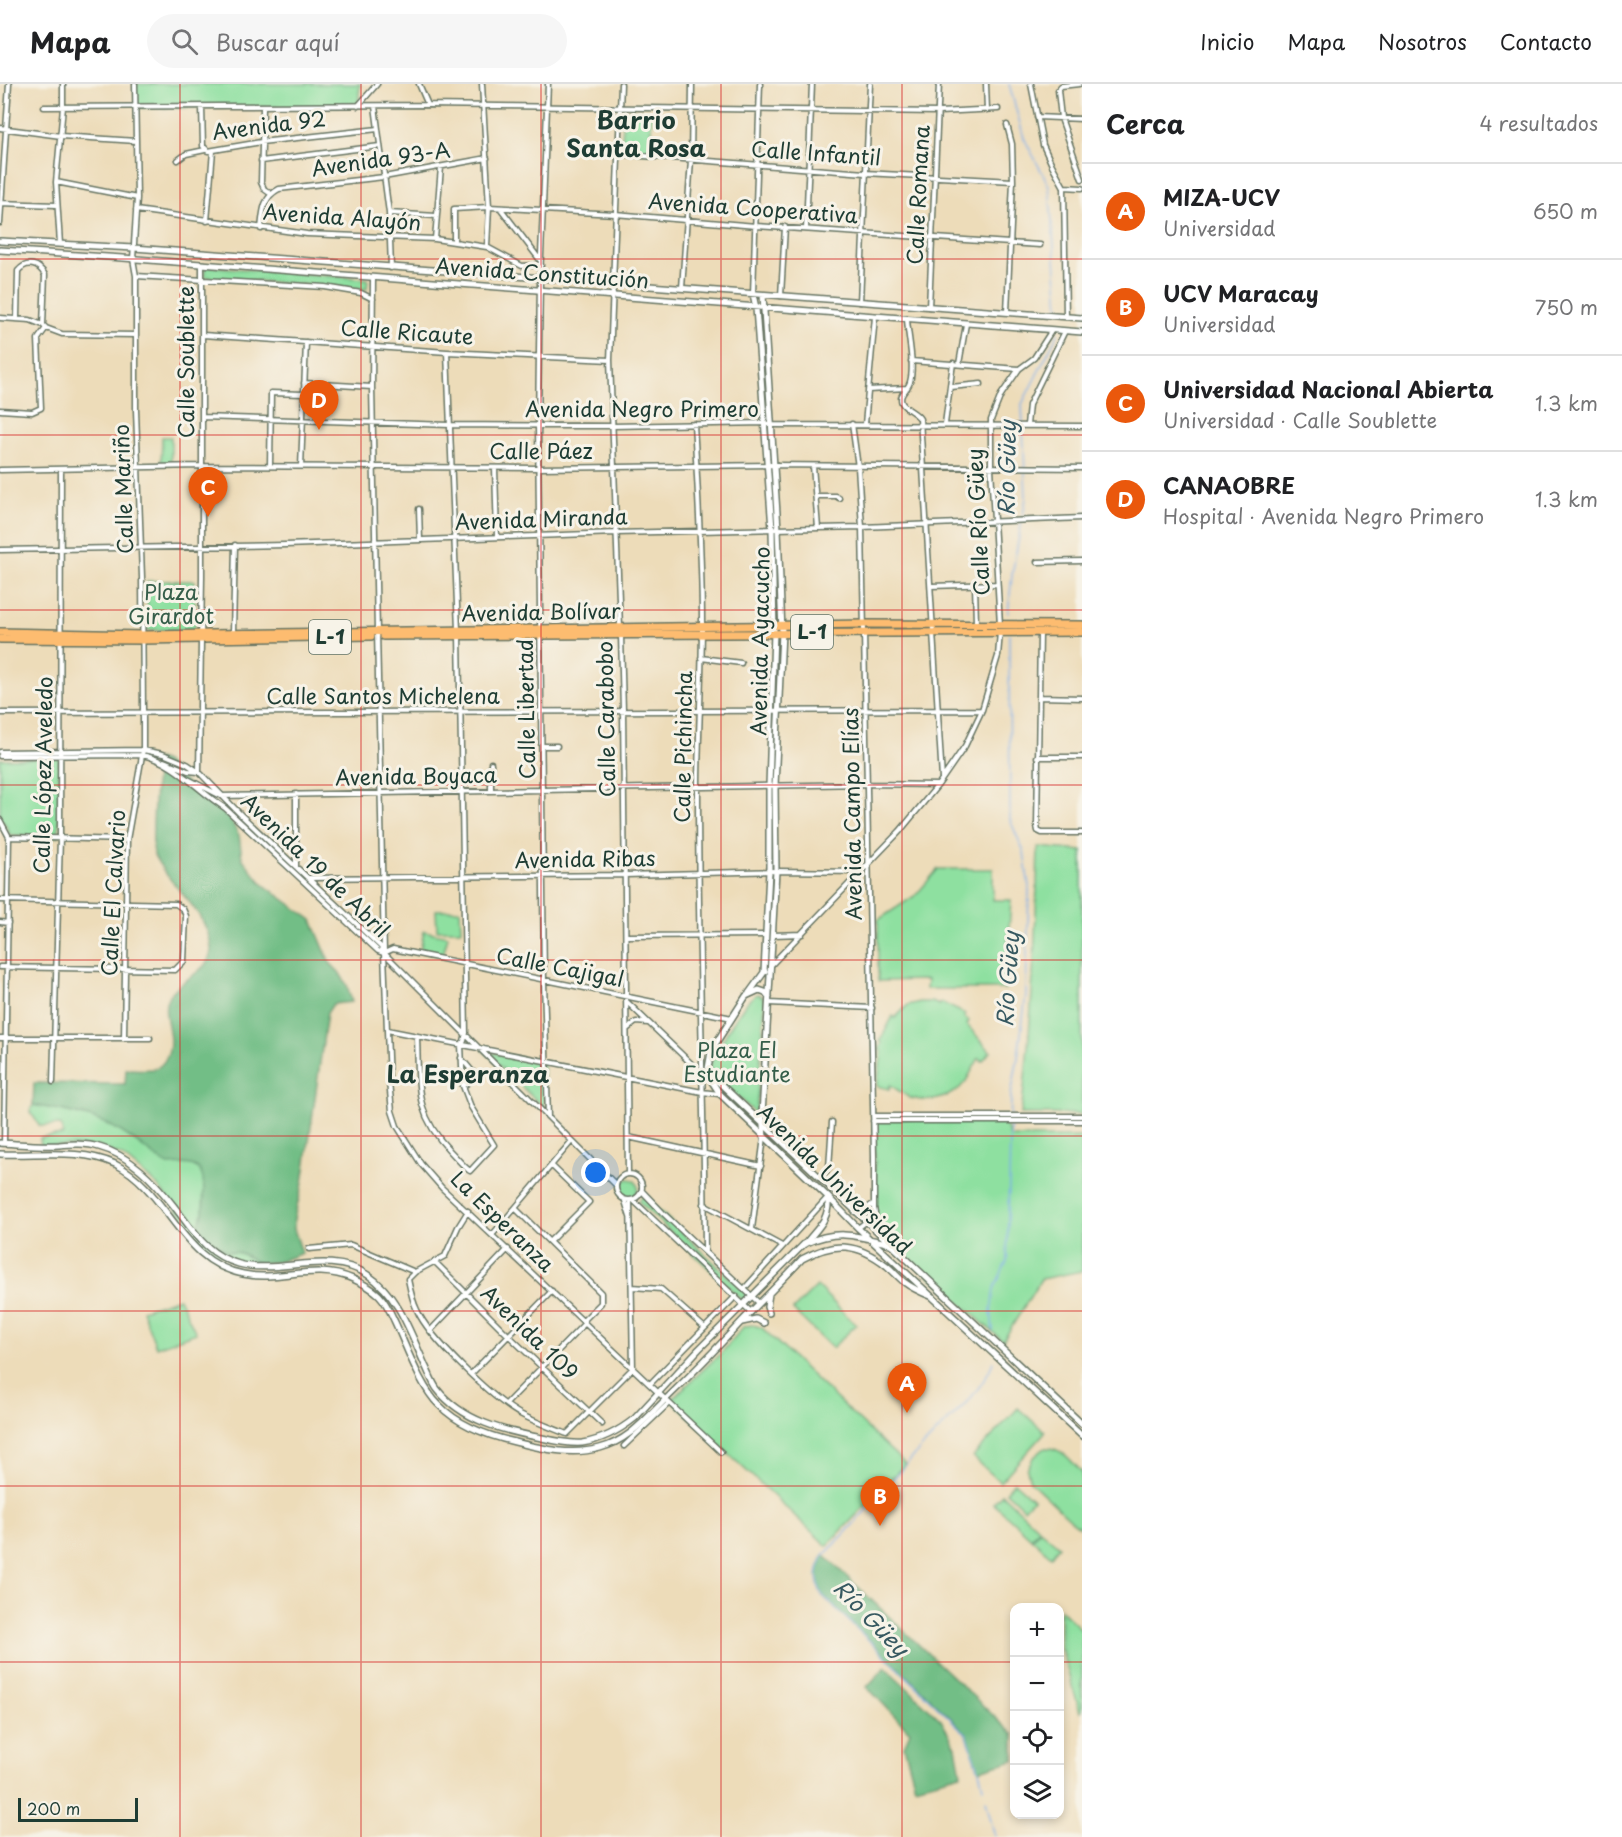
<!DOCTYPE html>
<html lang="es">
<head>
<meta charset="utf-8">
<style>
	body { margin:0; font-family:"Playpen Sans",sans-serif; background:#f6f6f6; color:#202124 }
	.controls { position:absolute; right:18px; bottom:18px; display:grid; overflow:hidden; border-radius:12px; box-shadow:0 3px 9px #0003 }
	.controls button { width:54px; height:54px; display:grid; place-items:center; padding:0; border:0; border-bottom:2px solid #e0e0e0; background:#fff; color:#202124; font:30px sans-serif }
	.scale { position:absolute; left:18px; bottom:15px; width:120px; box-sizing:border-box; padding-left:6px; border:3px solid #1f3d34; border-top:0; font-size:16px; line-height:21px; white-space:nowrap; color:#1f3d34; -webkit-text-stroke:4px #f7f3e8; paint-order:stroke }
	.you { position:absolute; left:596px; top:1089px; width:21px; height:21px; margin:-15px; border:4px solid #fff; border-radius:50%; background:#1a73e8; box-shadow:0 0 0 9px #1a73e833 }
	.badge { display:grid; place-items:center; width:39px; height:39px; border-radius:50%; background:#ea580c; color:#fff; font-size:20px; font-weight:700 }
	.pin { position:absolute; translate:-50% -50px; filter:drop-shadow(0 2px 3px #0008) }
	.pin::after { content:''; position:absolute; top:32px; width:21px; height:18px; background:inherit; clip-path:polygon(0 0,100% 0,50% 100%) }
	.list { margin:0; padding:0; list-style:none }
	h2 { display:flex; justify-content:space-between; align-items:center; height:78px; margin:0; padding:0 24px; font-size:26px }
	h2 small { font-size:20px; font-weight:400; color:#757577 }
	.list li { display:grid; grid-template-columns:39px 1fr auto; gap:18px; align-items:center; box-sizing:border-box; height:96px; padding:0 24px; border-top:2px solid #e0e0e0 }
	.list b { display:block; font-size:22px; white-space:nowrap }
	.list p { margin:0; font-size:20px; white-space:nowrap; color:#757577 }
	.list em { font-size:20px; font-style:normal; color:#757577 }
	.icon { flex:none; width:33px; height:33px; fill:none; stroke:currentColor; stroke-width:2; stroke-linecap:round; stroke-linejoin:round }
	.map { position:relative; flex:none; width:1082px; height:1753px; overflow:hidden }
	header { display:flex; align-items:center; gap:36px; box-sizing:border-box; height:84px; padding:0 30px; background:#fff; border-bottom:2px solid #e0e0e0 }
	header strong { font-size:28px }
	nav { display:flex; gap:33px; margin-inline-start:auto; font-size:21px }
	.search { width:420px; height:54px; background:#f6f6f6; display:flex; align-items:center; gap:15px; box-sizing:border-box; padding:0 21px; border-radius:33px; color:#757577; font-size:22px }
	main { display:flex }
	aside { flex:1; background:#fff }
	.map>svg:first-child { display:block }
	.green { fill:#8ee0a0; stroke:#568e6a; stroke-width:1.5 }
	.forest { fill:#72be86; stroke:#487e5d; stroke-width:1.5 }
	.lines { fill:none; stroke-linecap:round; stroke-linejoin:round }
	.stream { stroke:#7eaee8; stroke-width:1.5 }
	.minor-casing { stroke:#677563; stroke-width:7 }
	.tertiary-casing { stroke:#677563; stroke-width:8 }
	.primary-casing { stroke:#677563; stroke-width:10 }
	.minor { stroke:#fff; stroke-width:4 }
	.tertiary { stroke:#fff; stroke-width:5 }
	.primary { stroke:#fdbc70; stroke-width:7 }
	.grid { fill:none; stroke:#d62828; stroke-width:1.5; stroke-opacity:0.55 }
	.labels { text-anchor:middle; stroke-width:6; stroke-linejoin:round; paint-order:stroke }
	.shield { fill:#f7f3e8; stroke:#60746a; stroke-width:1.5 }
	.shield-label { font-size:20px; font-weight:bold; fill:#1f3d34 }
	.street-label { font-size:21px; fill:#1f3d34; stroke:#f7f3e8 }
	.park-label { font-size:21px; fill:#355e4a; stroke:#f7f3e8 }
	.water-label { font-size:22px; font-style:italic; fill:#375961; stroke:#f7f3e8 }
	.quarter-label { font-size:24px; font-weight:bold; fill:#1f3d34; stroke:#f7f3e8 }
</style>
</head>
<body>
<header>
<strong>Mapa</strong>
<div class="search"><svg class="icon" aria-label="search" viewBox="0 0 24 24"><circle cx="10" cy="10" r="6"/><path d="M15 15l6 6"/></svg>Buscar aquí</div>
<nav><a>Inicio</a><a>Mapa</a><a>Nosotros</a><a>Contacto</a></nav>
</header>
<main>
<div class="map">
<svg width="1082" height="1753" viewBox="0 0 1082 1753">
	<rect width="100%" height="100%" fill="#f7f3e8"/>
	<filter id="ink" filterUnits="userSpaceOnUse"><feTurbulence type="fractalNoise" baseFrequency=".0167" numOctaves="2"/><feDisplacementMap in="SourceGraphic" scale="12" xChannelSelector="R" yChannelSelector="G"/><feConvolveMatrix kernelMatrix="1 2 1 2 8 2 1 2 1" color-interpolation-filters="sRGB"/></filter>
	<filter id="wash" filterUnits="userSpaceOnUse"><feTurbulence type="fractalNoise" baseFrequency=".008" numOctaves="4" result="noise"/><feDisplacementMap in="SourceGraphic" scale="24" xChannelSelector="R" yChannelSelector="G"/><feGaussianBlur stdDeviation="1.35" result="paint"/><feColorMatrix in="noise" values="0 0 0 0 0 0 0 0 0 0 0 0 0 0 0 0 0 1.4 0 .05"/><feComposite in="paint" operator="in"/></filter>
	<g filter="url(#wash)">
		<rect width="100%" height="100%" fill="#eddcb9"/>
		<path class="green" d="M135,0H360L358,22L136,24Z
			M623,27H652L650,69L622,67Z
			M205,182L368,195L367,205L204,193Z
			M162,353H171V380H161Z
			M147,497H195V546H147Z
			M59,674V753L10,751L5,740L0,735V675Z
			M1038,763L1082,767V1030H1021C1032,941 1036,853 1038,763Z
			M938,785H993V816H1011L1005,905H926L927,896L878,897V836L916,811Z
			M436,826H460L461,846H437Z
			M424,847L448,852L443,871L420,867Z
			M758,910L763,913L765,919L756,1030L711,988L710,981C717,966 743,914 758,910Z
			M920,918H931L940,921L941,918L965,930L964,933L969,937L967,941L991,968L982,977L979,974L966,997L958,1006L947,1012L934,1016H921L910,1014L890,1001L889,1005L877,1002L882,967L879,966L882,959L880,957L893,932L895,934L908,921Z
			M484,967L543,979L544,1024Z
			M33,1021L60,1026L92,1034L116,1044L152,1069L189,1079L199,1085L204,1094L203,1134L198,1141L226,1167L241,1169L258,1179H240L208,1165L157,1101L122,1072L99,1063L41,1061L40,1054L63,1051L61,1041L40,1042L30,1028Z
			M874,1034L1004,1035L1010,1053H1082V1187L1041,1195L1003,1257L876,1145Z
			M620 1104a9 9 0 1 1 18 0a9 9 0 1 1-18 0Z
			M644,1112L749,1212L744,1218L638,1117Z
			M817,1202L856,1241L832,1264L793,1226Z
			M179,1214L196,1249L156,1263L142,1226Z
			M754,1241L762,1244L905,1380L827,1462L671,1316L722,1268L744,1242Z
			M1018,1324L1045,1348L1000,1398L973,1373Z
			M1045,1364C1062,1363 1071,1377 1082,1388V1444L1076,1441L1030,1397L1027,1385L1033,1374Z
			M1014,1398L1033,1415L1024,1425L1006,1408Z
			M1002,1410L1039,1445L1031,1454L993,1419Z
			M1040,1446L1059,1462L1051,1472L1032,1455Z
			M1060,1525L1082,1546V1626L1080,1628L1060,1562Z"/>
		<path class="forest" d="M157,675L165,678L183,696L227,730L239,751L242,774L256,792L264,801L312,836L330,879L339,888L347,901L352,918L333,920L327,929L303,1099L294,1134V1145L302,1169L278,1178L258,1179L241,1169L226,1167L203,1150L198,1141C204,1132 203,1125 204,1114C204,1082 200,1078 168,1081C151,1071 136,1056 118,1046C93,1030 61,1026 33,1021L34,999L125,1000L126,985C134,985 145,986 153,985C159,984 164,979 166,974C178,951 158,929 169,912C181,894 213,887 211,863C207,825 169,803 154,771C150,762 156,690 157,675Z
			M824,1471L1014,1651V1676L979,1686L967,1651L955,1638L822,1511C815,1495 816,1486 824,1471Z
			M885,1583L941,1636L956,1663L961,1690L915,1702L904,1662L910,1648L867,1603Z"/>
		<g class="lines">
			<path class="stream" d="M1009,0L1024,54L1049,102L1059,224
				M1008,529L1012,491L1026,414L1022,320L1058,249
				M993,1247L991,1227L994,1205L1007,1177L1011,1011L1018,973L1026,911L1029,803L1024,768L1010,736L1009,550
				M983,1703L979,1686L967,1651L822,1511C815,1495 816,1486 824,1471C861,1435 893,1393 929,1356C952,1332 981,1310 993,1278
				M986,1716L995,1753"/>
		</g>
	</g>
	<g filter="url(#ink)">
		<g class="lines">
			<defs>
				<path id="minor" d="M419,0L428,21
					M482,0L489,123L487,163
					M548,0L540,195L538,341L544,897L548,1033
					M986,0L987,26
					M1031,0L1043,61L1052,81L1064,103L1066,233
					M1079,0L1061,2L1058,6L1061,34L1082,95
					M358,22L377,0
					M375,22L389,129L391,184
					M44,23L428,21L939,28L998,25
					M202,23L203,62L208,67L261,58L378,45
					M263,24L261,98L264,105L271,110
					M1037,33L1082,35
					M0,44L61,52L136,57
					M618,70L865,89L1013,97
					M178,76L186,70L205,66
					M261,77L380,62
					M56,98L137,114
					M1064,103L1082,104
					M0,119L56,121
					M501,125L540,176
					M136,126L307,150L435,155L487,163L522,182L541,181
					M389,129L436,132
					M207,137L213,67
					M0,139L9,0
					M261,145C263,128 262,114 279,105L384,93L487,74
					M806,145L812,0
					M435,155L441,83
					M454,158V125L489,123L615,130L756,142L1040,161
					M60,160L56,98L63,23V0
					M136,192L325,203L361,209L373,215
					M373,194L372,303L377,547L384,869L389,998L392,1027L397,1042L421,1080L442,1104L721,1368
					M682,204L691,76L692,0
					M753,210L760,0
					M781,212L785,143
					M860,218L870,0
					M929,223L939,0
					M1007,228L1013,97L1012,60L1007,41
					M0,234L30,236L43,241
					M907,235C908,253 915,281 910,298C908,306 898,310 902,319C906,326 916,328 920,335L942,695
					M46,244L62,250L136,251
					M203,251L447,268L610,276
					M447,268L458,546
					M911,277L1019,285
					M959,280L966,240
					M304,299L372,303
					M951,303L981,300
					M868,306L907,304
					M0,326L32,328L41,324L38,255L46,244L43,241L45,191C39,180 27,176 18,187L17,234
					M202,333L450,341L613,342L764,339L771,341L1082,342
					M694,340C698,406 702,472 702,539C702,594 698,650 698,706C698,860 704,1014 705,1168
					M852,340L858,383L862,443L874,1072V1126L867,1137L858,1144
					M865,340L875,233
					M945,340L953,279
					M1027,341L1029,321L1065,247
					M270,382L271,309L303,310
					M813,382L818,444
					M301,383L306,258
					M495,384L497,453
					M0,386L201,382L539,384L774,381L1082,384
					M816,412H836L839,414
					M419,425L420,456
					M0,466L286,461L616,449L862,443L1082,434
					M1037,478L1082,477
					M975,500L976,540
					M931,502L997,500
					M1000,541L991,384V336L1001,311L1019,285L1034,274L1052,246
					M620,543L610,276L621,0
					M233,549L235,461
					M1040,549L1037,742L1038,747L1042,749H1082
					M621,551L623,627L628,1090
					M701,574L741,579
					M1039,613L1082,614
					M0,629L982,626
					M542,662H557
					M0,668L143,666L163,670L187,680L199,688L241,731L381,863L384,869L616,1101
					M0,672L142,671C176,678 196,706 225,724L378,867L383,869
					M1037,673H1082
					M164,677L188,687L199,688L202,493V180
					M491,679V707
					M186,694L221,712L867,700L938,701
					M296,710V783
					M0,736L9,753L4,1059
					M9,753L127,756
					M308,794L625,791L776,787L861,788
					M0,816L176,820L183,825L186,832L184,877L175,886L0,883
					M0,838L8,839
					M773,851L802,850
					M626,852L766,851
					M384,869L393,865L732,934
					M772,880L900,747L938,701L965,662L982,626L998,572L1000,548
					M627,918L700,988L707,990
					M769,919L872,924
					M627,945L636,938L648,939
					M387,946L702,1008L719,1010
					M417,953C419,1003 414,1029 450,1067C457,1074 463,1082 470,1087L494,1061L471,1023L463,1002L461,961L464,957L466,949L459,551
					M0,954H150
					M124,954L127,756L143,666V629L142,493L136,326V192L133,175L137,114L135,0
					M461,974L477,993L463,1002
					M53,998L60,754L61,385
					M873,1032H1082
					M873,1037H1082
					M628,1053L761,1082
					M616 1103a13 13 0 1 1 26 0a13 13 0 1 1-26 0Z
					M821,1095L829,1084L832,1038
					M642,1107L663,1129L759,1219
					M633,1116L751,1228
					M625,1117L630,1133
					M704,1120L782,1162
					M516,1125L601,1209V1219L583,1237
					M855,1128L866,1125L873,1120
					M752,1145L764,1053
					M493,1150L571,1058
					M550,1157L589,1118L552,1082
					M309,1165L351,1161L415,1188L445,1172L458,1143L468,1127
					M435,1178L508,1251L602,1340
					M415,1188L408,1195C410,1205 412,1216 417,1226C429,1254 493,1315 520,1330C535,1338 552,1344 567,1350L633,1284L630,1116
					M632,1203L661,1205L705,1244
					M744,1205L828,1113
					M430,1247L508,1165
					M471,1290L552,1207
					M650,1300L736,1212
					M506,1320L585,1239
					M624,1362L669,1319"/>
				<path id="tertiary" d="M0,157L134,164L1082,234
					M0,166L123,174L1082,248
					M753,210L756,224L772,445L774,548L769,702V787L764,888
					M763,211L778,445L782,548L775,702L776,787L762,1031L764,1053
					M749,909L765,887
					M707,990L720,1010L828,1113L858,1144L1082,1352
					M707,990L711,991L1082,1340
					M707,990L711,968L716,959L746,912L759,906L765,908L769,913
					M0,1059C20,1060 39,1062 59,1061C72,1060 86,1059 99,1063C130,1071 154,1097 173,1121C192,1145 206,1171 239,1180C280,1191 328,1165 368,1191C399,1212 410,1248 425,1281C429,1289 432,1298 437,1305C462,1337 504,1347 542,1354C555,1357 569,1360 582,1359C602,1356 620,1346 635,1334L699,1265L804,1160C838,1145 855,1151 890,1160
					M0,1070C37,1072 80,1064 115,1080C168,1106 180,1178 243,1190C281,1198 314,1178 353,1195C362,1199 371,1203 379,1211C386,1218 390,1227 394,1236C406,1261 420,1303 439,1321C459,1342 489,1352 515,1358C543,1365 572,1372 600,1364C630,1356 647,1333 668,1313C694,1288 718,1263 742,1237C762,1216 783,1196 802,1175C834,1157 858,1159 887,1182C893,1187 898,1193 904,1198C913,1205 923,1209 933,1213
					M874,1126L877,1147
					M805,1160C818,1143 830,1136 828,1113
					M769,1229L767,1223L769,1210
					M742,1238L756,1235L764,1239"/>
				<path id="primary" d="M0,548L143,551L865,540L1082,541
					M383,552L1082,548
					M0,555L143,556L371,552"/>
			</defs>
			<use href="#minor" class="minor-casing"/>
			<use href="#tertiary" class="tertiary-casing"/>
			<use href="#primary" class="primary-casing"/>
			<use href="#minor" class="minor"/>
			<use href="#tertiary" class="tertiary"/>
			<use href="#primary" class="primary"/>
		</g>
	</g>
	<path class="grid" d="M180,0V1753M361,0V1753M541,0V1753M721,0V1753M902,0V1753M0,175H1082M0,351H1082M0,526H1082M0,701H1082M0,876H1082M0,1052H1082M0,1227H1082M0,1402H1082M0,1578H1014M1060,1578H1082"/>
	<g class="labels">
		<g class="shield">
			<rect x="791" y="531" width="42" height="34" rx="4.5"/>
			<rect x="309" y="536" width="42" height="34" rx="4.5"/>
		</g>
		<g class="shield-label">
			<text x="812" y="555">L-1</text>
			<text x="330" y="560">L-1</text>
		</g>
		<g class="street-label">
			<text transform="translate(269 42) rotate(-7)" y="7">Avenida 92</text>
			<text transform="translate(816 70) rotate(4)" y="7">Calle Infantil</text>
			<text transform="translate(381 76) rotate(-8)" y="7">Avenida 93-A</text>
			<text transform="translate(919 111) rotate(-87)" y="7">Calle Romana</text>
			<text transform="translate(753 125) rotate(4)" y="7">Avenida Cooperativa</text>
			<text transform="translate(342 134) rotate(4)" y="7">Avenida Alayón</text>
			<text transform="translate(542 190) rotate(4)" y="7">Avenida Constitución</text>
			<text transform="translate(407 249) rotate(4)" y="7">Calle Ricaute</text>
			<text transform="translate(187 278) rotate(-90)" y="7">Calle Soublette</text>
			<text x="642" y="333">Avenida Negro Primero</text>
			<text x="541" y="375">Calle Páez</text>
			<text transform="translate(124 405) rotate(-92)" y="7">Calle Mariño</text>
			<text transform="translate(541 436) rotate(-2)" y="7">Avenida Miranda</text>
			<text transform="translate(979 438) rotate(-93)" y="7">Calle Río Güey</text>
			<text transform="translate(541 529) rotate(-1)" y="7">Avenida Bolívar</text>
			<text transform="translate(761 557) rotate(-89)" y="7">Avenida Ayacucho</text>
			<text x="383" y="620">Calle Santos Michelena</text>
			<text transform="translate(527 625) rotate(-91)" y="7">Calle Libertad</text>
			<text transform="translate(607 635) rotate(-91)" y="7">Calle Carabobo</text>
			<text transform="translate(684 663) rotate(-89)" y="7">Calle Pichincha</text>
			<text transform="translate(44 691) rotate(-89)" y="7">Calle López Aveledo</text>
			<text transform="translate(416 693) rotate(-1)" y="7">Avenida Boyaca</text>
			<text transform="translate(853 730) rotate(-91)" y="7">Avenida Campo Elías</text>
			<text transform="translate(585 776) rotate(-1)" y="7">Avenida Ribas</text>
			<text transform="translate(315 782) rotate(44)" y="7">Avenida 19 de Abril</text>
			<text transform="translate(114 809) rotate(-87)" y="7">Calle El Calvario</text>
			<text transform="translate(560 884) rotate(11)" y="7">Calle Cajigal</text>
			<text transform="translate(834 1096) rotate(44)" y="7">Avenida Universidad</text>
			<text transform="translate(502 1138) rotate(44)" y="7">La Esperanza</text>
			<text transform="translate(529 1249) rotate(44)" y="7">Avenida 109</text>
		</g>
		<g class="park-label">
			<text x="171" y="516">Plaza<tspan x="171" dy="24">Girardot</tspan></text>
			<text x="737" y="974">Plaza El<tspan x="737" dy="24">Estudiante</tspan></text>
		</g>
		<g class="water-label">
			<text transform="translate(1007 384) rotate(-89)" y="8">Río Güey</text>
			<text transform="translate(1008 895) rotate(-86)" y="8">Río Güey</text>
			<text transform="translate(871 1534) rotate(46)" y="8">Río Güey</text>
		</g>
		<g class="quarter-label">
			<text x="636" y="45">Barrio<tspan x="636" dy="28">Santa Rosa</tspan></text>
			<text x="468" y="999">La Esperanza</text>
		</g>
	</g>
</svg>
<div class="controls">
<button>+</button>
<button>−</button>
<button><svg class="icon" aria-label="locate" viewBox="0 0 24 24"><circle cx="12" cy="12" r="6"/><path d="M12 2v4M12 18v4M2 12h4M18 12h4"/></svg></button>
<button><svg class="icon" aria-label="layers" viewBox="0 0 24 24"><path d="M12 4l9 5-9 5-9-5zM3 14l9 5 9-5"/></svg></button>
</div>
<div class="scale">200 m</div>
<div class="you"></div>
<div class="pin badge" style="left:907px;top:1329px">A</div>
<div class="pin badge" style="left:880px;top:1442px">B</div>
<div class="pin badge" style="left:208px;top:433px">C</div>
<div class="pin badge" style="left:319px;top:346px">D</div>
</div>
<aside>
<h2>Cerca<small>4 resultados</small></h2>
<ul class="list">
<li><span class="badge">A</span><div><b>MIZA-UCV</b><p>Universidad</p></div><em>650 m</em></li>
<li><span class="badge">B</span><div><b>UCV Maracay</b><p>Universidad</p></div><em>750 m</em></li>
<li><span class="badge">C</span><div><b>Universidad Nacional Abierta</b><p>Universidad · Calle Soublette</p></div><em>1.3 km</em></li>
<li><span class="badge">D</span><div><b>CANAOBRE</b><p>Hospital · Avenida Negro Primero</p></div><em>1.3 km</em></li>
</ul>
</aside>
</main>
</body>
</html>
